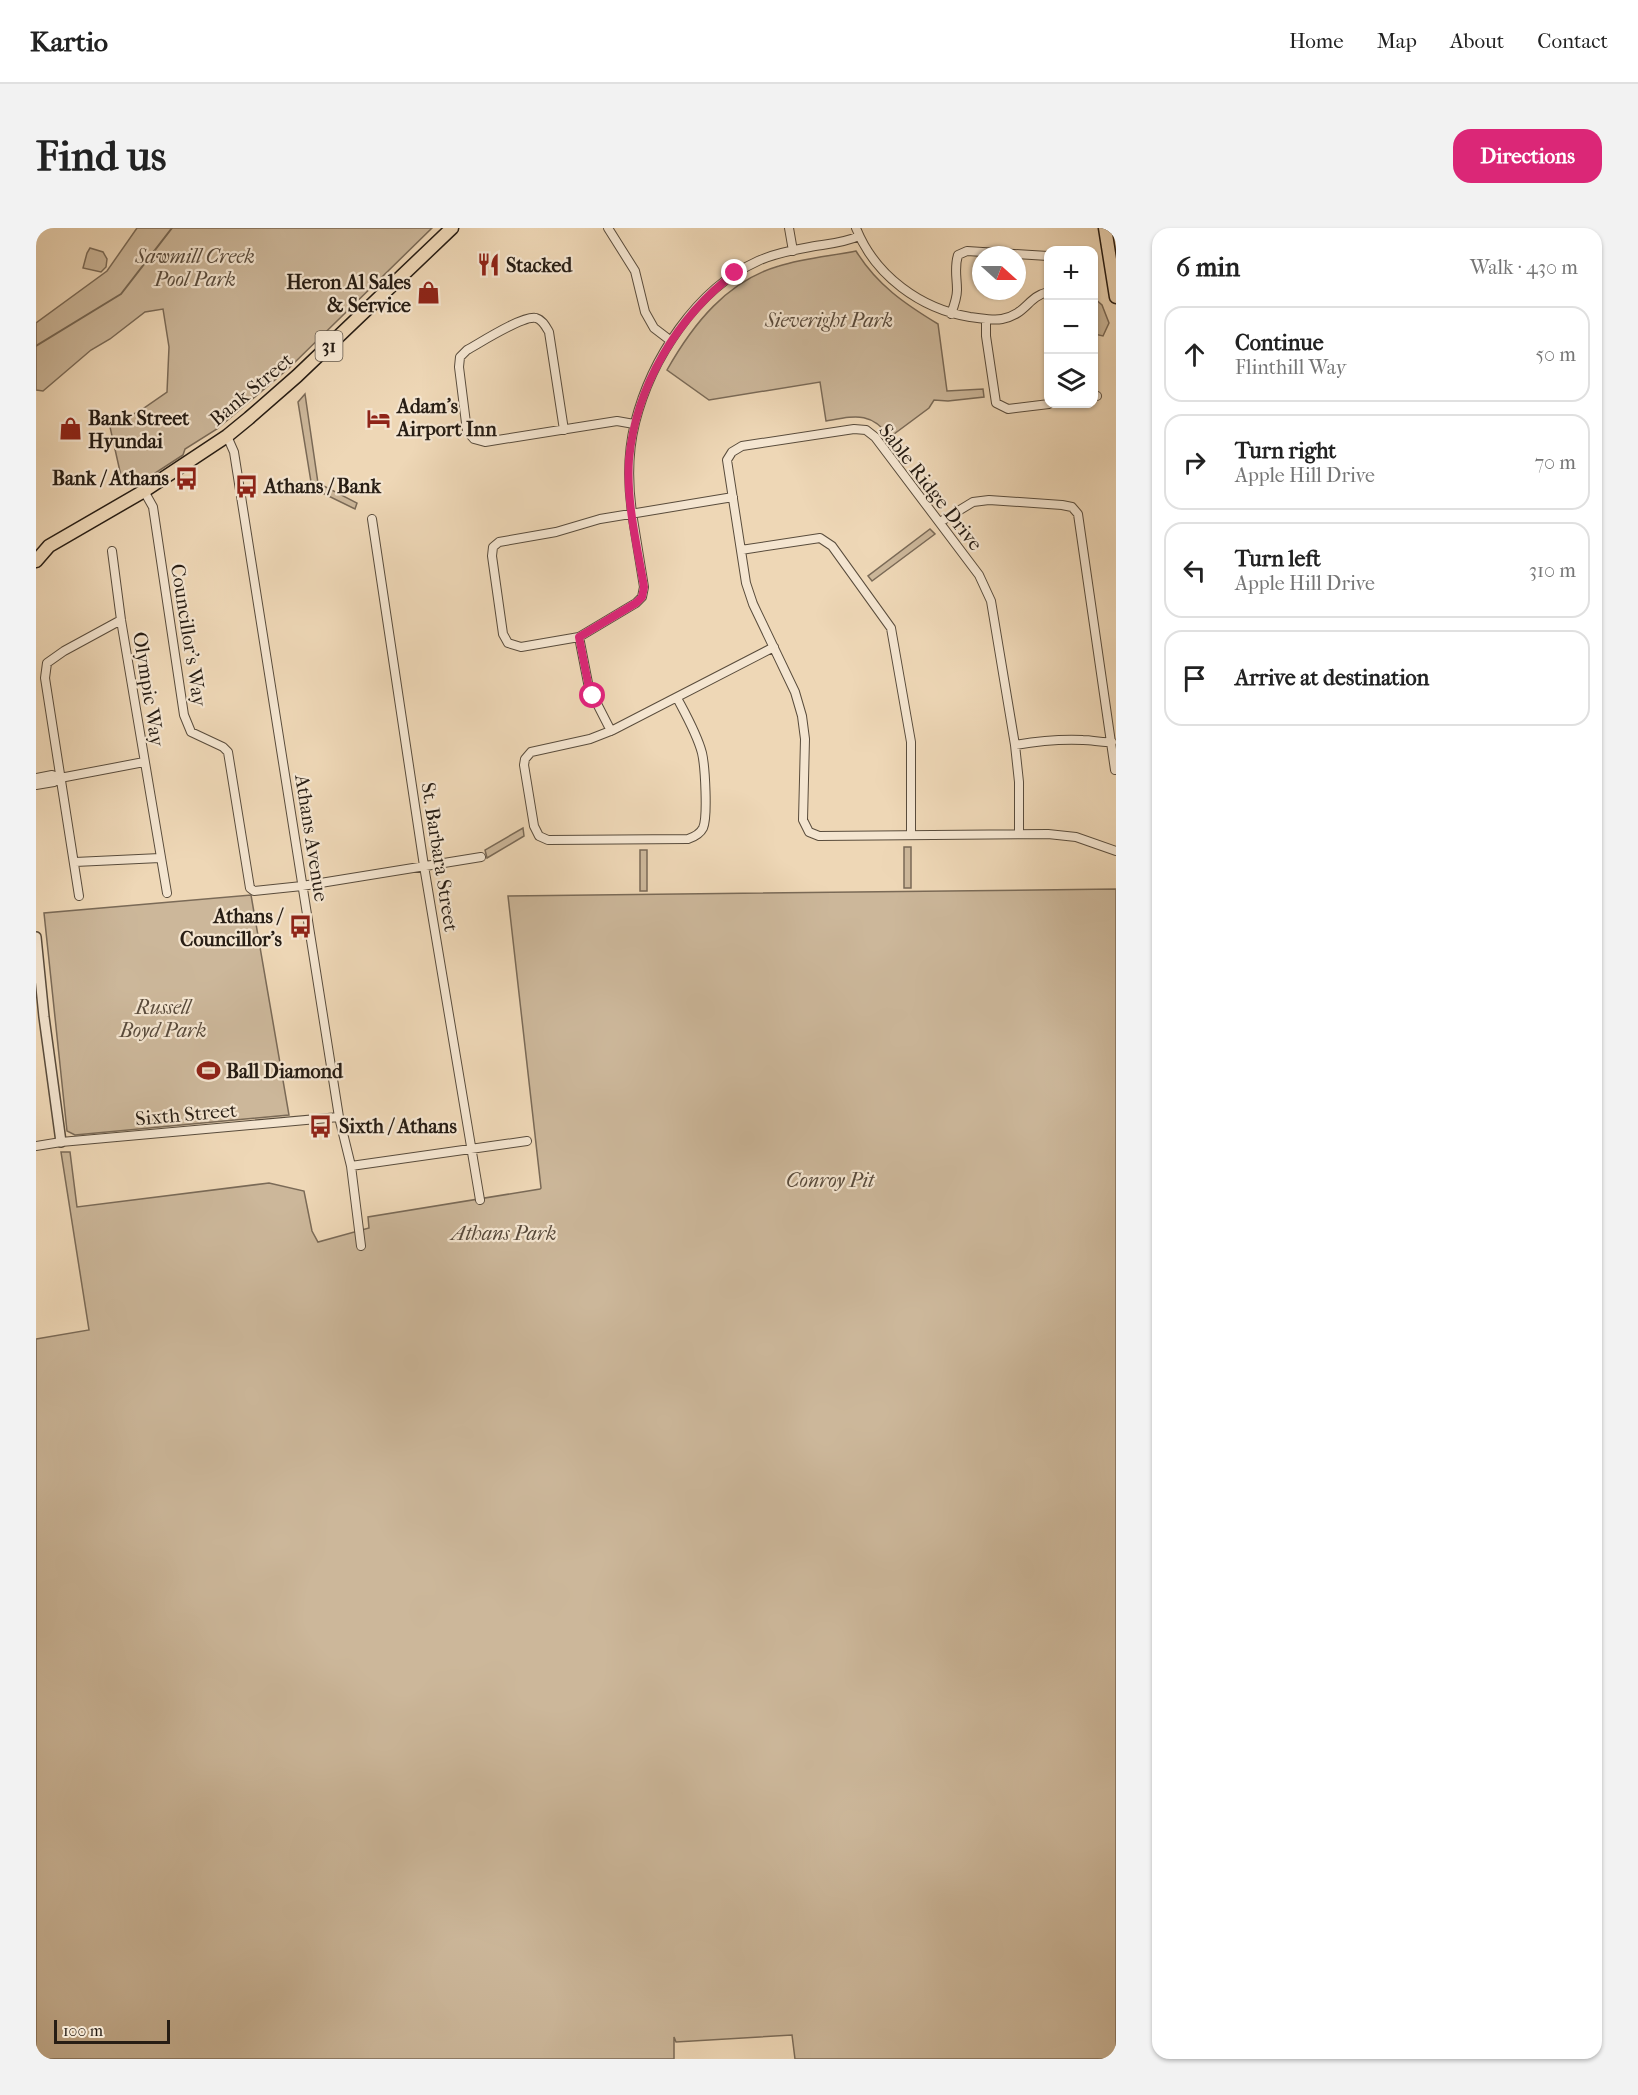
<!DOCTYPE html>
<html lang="en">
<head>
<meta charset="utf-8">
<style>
	body { margin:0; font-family:"IM FELL French Canon",serif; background:#f2f2f2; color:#222 }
	.controls { position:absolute; right:18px; top:18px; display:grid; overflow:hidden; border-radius:12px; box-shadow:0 2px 4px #0004 }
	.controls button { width:54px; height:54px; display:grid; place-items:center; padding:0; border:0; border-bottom:2px solid #e0e0e0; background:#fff; color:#222; font:30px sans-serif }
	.compass { position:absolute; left:936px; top:18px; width:54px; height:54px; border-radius:50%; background:#fff; box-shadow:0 2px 4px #0004; rotate:111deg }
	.scale { position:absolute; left:18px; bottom:15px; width:116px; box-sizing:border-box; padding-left:6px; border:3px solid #271d14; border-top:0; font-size:16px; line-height:21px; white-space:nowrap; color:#271d14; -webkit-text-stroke:4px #f4e5d0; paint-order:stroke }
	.stop { position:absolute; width:18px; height:18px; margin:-14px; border:4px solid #db2777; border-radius:50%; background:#fff }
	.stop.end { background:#db2777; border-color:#fff; box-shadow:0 2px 6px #0008 }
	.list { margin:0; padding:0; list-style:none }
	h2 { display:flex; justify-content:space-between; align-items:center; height:78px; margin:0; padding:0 24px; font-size:26px }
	h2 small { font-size:20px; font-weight:400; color:#767676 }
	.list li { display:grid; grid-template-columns:39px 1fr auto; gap:18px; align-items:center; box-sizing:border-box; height:96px; margin:0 12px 12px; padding:0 12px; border:2px solid #e0e0e0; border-radius:18px }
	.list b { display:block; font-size:22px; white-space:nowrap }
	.list p { margin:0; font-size:20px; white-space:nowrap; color:#767676 }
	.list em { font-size:20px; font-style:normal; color:#767676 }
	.icon { flex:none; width:33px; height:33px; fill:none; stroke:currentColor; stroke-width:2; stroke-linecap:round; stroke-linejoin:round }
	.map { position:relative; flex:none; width:1080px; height:1831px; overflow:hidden; border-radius:18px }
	header { display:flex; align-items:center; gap:36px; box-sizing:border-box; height:84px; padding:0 30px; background:#fff; border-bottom:2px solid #e0e0e0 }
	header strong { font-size:28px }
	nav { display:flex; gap:33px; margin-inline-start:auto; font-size:21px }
	.intro { display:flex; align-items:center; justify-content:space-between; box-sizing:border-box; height:144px; padding:0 36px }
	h1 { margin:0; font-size:42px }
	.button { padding:15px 27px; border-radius:18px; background:#db2777; color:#fff; font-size:21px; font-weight:700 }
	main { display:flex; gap:36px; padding:0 36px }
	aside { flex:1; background:#fff; border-radius:18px; box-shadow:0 2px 4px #0004 }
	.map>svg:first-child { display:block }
	.green { fill:#ccb79a; stroke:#7a6a57; stroke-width:1.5 }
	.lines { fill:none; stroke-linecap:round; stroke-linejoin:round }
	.stream { stroke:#766754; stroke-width:2 }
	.minor-casing { stroke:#594c3c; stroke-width:10 }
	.tertiary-casing { stroke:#594c3c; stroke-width:12 }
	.primary-casing { stroke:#271d14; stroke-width:15 }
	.minor { stroke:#f4e5d0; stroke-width:8 }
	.tertiary { stroke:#f4e5d0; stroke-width:9 }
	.primary { stroke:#eed7b6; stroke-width:12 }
	.route { stroke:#db2777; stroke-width:8 }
	.labels { text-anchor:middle; stroke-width:4.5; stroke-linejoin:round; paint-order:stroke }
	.shield { fill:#f4e5d0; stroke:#64594c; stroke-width:1.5 }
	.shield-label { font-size:18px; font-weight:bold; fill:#271d14 }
	.park-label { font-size:20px; font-style:italic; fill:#594b3c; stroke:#f4e5d0 }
	.poi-label { font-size:20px; font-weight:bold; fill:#271d14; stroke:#f4e5d0; text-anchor:start }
	.street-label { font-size:20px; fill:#271d14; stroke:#f4e5d0 }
</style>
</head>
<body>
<header>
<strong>Kartio</strong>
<nav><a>Home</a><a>Map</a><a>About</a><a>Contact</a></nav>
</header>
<div class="intro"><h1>Find us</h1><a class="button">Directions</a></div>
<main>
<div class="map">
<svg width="1080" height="1831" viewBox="0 0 1080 1831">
	<rect width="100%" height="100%" fill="#eed7b6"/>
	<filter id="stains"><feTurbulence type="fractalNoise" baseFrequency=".00333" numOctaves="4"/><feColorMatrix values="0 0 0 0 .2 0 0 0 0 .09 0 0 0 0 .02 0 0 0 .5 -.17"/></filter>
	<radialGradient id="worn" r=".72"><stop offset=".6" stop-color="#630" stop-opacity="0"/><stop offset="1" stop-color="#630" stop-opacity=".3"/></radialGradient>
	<path class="green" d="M101,0H396L253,140L181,201L149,221L147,227L104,255L98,256L92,254L87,257L74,199L105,182L131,164L133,119L127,81L109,84L74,111L55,122L7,163L0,162V95L71,43Z
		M54,20L67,24L71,31L70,39L65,44L47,40L51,25Z
		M820,23C841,57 869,76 902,96L911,163L947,161L948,169L912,173L898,172L893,180L854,209C835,183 819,188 790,193L784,154L673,172L631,142C657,96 691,53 743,38C768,30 795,28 820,23Z
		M1058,70L1066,77L1073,95L1067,108L1058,106Z
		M269,166L282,255L321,275L319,281L276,260L262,174Z
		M894,301L899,306L836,353L832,348Z
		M487,600L488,608L451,630L449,622Z
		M868,619H875V660H868Z
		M604,622H611V663H604Z
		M1080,661V1831H759L756,1807L640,1814L638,1809V1831H0V1111L53,1102L25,924H34L41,979L233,955L268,963L276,1003L282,1014L333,1000L332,989L504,961L505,960L472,668Z
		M215,667L253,887L39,907L31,903L8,685Z"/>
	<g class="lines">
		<path class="stream" d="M0,118L85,66L136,0"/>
		<defs>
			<path id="minor" d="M572,0L599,43L609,84L618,100L635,113
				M753,0L757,23
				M820,0C839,48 885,81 934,89C945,90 956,93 966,91C991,86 991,69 1012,64
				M915,86C918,78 921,70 921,62C921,49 918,40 922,27L931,23L1012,28
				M950,91V108L960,175L972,181L1013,176
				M1058,168H1061
				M528,202L513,104C510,99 507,92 500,90C487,87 444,115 431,122L424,129L423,139L431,203L438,211L449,214L581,193L598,196
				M191,208L198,224L303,889L315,938L325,1018
				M108,263L117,279L148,487L155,504L187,519L192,524L214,660L218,663L266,658L445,629
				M697,269L564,291L520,304L463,314L457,319L456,328L467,406L472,415L485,419L543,409L600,375L606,369L608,359L596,285C592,256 592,223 599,195C615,131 660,61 722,33C737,26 757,22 774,19C791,16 808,15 823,8
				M336,291L388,638L444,972
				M904,294L937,274L953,272L1026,277L1036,279L1042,286L1079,542
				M705,322L784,310L796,318L855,400L875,514V606
				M76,323L85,392L131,665
				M543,409L553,460L575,503
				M641,470C650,487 661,506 666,525C669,538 672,589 667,600C664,606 658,609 652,611L512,612L503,608L498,598L488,537L489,531L495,524L554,511L577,502L738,419
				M979,517C1002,513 1024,511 1047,512C1057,512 1066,515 1076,514
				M0,550L16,547L24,550L18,554L0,557
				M24,550L108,534
				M983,606V554L979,517L955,373L943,347L839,209L830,202L818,201L706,218L696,224L691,232L710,355L717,376L759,464L766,488L769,511L767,592L773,604L783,608L1012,606L1040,609L1080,623
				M39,634L124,630
				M43,668L9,450L11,435L28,423L85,392
				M0,918L25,914L303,889
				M315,938L491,913"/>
			<path id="tertiary" d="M0,709L8,789L25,914"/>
			<path id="primary" d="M1069,0L1080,69
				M0,333L13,318L108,263L191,208L213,190L261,148L416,0"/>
		</defs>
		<use href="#minor" class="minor-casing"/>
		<use href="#tertiary" class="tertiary-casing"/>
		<use href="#primary" class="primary-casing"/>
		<use href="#minor" class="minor"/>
		<use href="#tertiary" class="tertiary"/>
		<use href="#primary" class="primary"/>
	</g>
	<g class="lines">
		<path class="route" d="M557,468L553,460L543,409L600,375L606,369L608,359C601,317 590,273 593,231C600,158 641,89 699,45"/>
	</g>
	<defs>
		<symbol id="restaurant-bare" viewBox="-9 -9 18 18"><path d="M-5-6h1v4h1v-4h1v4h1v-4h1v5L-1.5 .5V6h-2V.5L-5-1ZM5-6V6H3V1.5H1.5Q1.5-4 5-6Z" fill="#8f2418" stroke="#f4e5d0" stroke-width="2.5" paint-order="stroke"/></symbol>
		<symbol id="shop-bare" viewBox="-9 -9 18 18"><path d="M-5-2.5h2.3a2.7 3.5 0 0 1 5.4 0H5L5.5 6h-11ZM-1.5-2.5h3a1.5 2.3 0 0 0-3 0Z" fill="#8f2418" stroke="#f4e5d0" stroke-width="2.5" paint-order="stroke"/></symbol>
		<symbol id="hotel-bare" viewBox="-9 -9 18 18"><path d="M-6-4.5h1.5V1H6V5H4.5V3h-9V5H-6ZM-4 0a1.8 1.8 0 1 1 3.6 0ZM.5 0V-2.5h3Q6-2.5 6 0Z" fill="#8f2418" stroke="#f4e5d0" stroke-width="2.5" paint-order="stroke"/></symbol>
		<symbol id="bus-bare" viewBox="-9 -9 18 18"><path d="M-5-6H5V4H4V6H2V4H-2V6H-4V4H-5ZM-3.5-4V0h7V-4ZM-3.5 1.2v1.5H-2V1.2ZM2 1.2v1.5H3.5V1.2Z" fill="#8f2418" stroke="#f4e5d0" stroke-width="2.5" paint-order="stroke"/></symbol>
		<symbol id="stadium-bare" viewBox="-9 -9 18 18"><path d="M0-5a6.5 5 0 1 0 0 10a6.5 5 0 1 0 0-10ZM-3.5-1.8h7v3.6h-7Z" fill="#8f2418" stroke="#f4e5d0" stroke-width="2.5" paint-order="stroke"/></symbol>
	</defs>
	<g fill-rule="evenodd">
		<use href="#restaurant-bare" x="436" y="20" width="33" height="33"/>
		<use href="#shop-bare" x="376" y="48" width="33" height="33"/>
		<use href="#hotel-bare" x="326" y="174" width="33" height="33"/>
		<use href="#shop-bare" x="18" y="184" width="33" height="33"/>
		<use href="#bus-bare" x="134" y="234" width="33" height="33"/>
		<use href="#bus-bare" x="194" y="242" width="33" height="33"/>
		<use href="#bus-bare" x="248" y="682" width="33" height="33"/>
		<use href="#stadium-bare" x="156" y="826" width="33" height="33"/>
		<use href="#bus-bare" x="268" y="882" width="33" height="33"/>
	</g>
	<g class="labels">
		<rect class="shield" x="279.5" y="103" width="27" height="30" rx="4.5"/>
		<g class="shield-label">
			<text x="293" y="124">31</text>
		</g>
		<g class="park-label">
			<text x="159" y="35">Sawmill Creek<tspan x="159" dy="23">Pool Park</tspan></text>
			<text x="793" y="99">Sieveright Park</text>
			<text x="127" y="786">Russell<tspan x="127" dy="23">Boyd Park</tspan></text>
			<text x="794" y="959">Conroy Pit</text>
			<text x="468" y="1012">Athans Park</text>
		</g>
		<g class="poi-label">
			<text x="470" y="44">Stacked</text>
			<text x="375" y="61" text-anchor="end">Heron Al Sales<tspan x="375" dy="23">&amp; Service</tspan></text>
			<text x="361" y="185">Adam's<tspan x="361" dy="23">Airport Inn</tspan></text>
			<text x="52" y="197">Bank Street<tspan x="52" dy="23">Hyundai</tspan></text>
			<text x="133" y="257" text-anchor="end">Bank / Athans</text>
			<text x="228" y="265">Athans / Bank</text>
			<text x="246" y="695" text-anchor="end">Athans /<tspan x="246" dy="23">Councillor's</tspan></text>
			<text x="190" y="850">Ball Diamond</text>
			<text x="303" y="905">Sixth / Athans</text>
		</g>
		<g class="street-label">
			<text transform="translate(215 161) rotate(-40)" y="7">Bank Street</text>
			<text transform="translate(895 259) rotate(52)" y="7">Sable Ridge Drive</text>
			<text transform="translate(153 407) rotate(81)" y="7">Councillor's Way</text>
			<text transform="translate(113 461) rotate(81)" y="7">Olympic Way</text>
			<text transform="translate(276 610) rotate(81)" y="7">Athans Avenue</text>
			<text transform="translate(404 629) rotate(81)" y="7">St. Barbara Street</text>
			<text transform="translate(150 886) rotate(-5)" y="7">Sixth Street</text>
		</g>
	</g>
	<rect width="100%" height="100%" filter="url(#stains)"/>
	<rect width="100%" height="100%" fill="url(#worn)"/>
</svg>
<div class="controls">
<button>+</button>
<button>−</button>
<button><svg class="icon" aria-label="layers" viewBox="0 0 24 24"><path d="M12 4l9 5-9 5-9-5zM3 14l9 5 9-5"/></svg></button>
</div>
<svg class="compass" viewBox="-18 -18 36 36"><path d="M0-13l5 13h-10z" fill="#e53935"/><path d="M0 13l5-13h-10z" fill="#767676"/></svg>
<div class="scale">100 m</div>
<div class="stop" style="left:557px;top:468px"></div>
<div class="stop end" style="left:699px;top:45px"></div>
</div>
<aside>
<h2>6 min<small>Walk · 430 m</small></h2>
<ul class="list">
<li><svg class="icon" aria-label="ahead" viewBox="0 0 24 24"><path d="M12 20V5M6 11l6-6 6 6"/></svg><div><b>Continue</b><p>Flinthill Way</p></div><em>50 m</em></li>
<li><svg class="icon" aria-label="right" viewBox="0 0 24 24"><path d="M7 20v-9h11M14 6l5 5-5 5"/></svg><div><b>Turn right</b><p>Apple Hill Drive</p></div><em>70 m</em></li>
<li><svg class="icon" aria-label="left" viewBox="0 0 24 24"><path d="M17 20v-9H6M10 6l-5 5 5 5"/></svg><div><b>Turn left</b><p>Apple Hill Drive</p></div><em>310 m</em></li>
<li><svg class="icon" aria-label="arrive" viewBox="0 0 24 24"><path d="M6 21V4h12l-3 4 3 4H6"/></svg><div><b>Arrive at destination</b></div></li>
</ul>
</aside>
</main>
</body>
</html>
